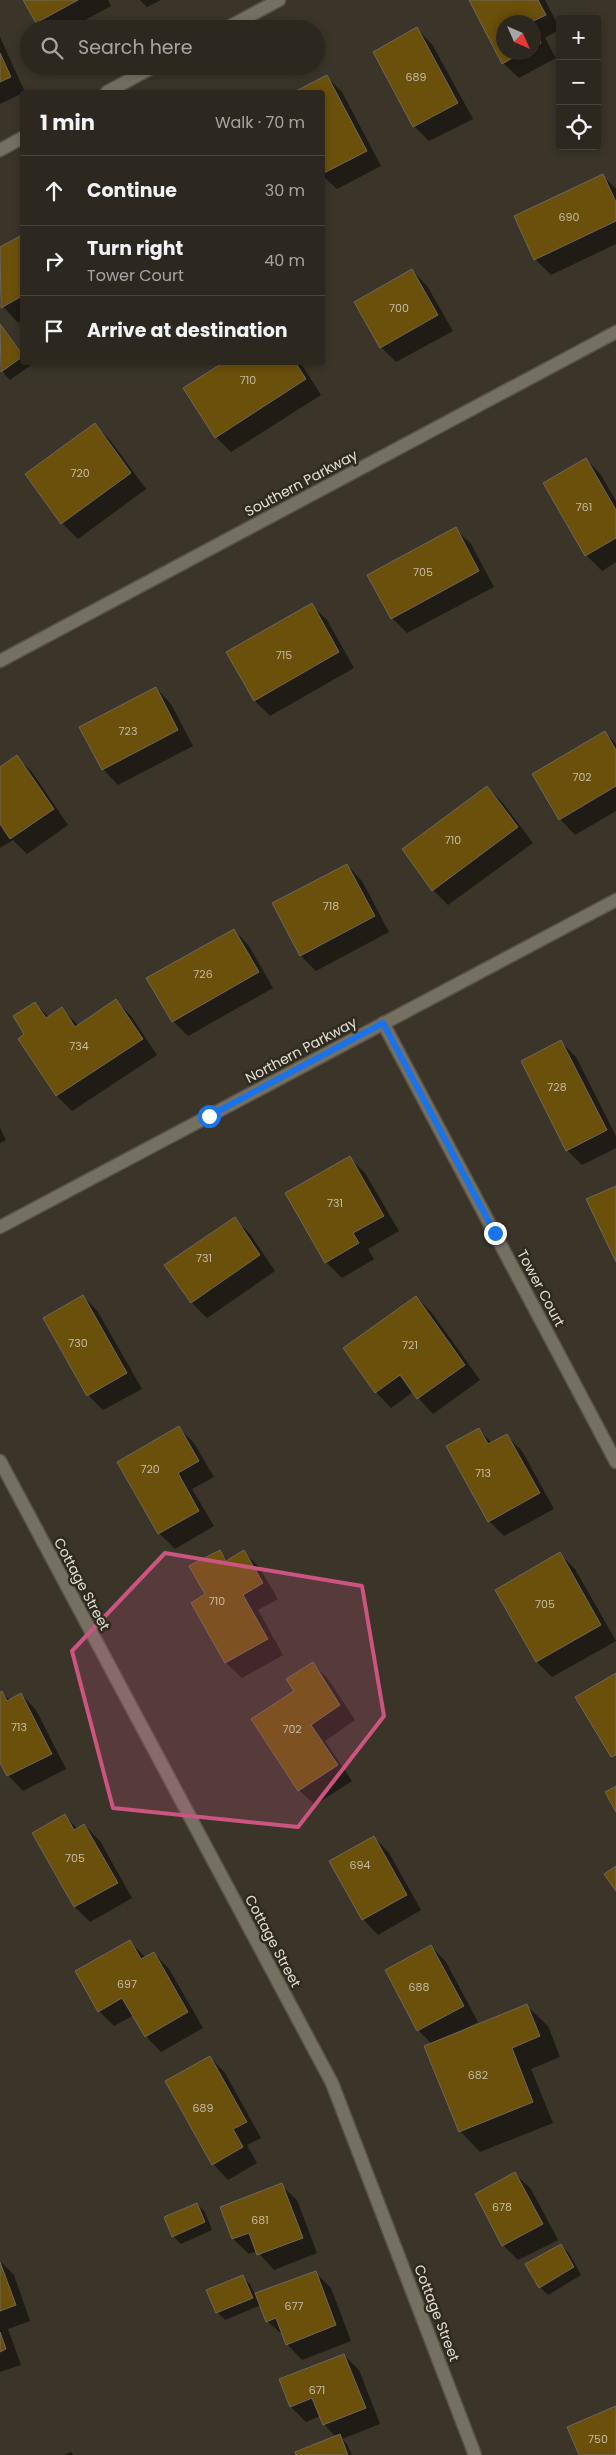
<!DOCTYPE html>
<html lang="en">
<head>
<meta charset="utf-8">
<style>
	body { margin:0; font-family:Poppins,sans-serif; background:#38332c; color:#f1f3f6 }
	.controls { position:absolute; right:15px; top:15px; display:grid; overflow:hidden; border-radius:5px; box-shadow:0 2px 8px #0003 }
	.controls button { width:45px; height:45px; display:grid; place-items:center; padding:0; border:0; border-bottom:1px solid #48443d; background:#2c271f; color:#f1f3f6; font:25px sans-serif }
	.compass { position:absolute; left:496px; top:15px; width:45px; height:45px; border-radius:50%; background:#2c271f; box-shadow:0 2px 8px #0003; rotate:135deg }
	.stop { position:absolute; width:15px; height:15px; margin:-11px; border:4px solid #1a73e8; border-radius:50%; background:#fff }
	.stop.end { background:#1a73e8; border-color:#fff; box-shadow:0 1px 5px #0008 }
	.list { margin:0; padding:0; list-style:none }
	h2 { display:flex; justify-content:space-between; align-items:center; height:65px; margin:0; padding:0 20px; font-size:21px }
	h2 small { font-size:16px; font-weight:400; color:#a6a5a4 }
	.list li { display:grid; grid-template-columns:32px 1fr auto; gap:15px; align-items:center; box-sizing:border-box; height:70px; padding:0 20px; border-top:1px solid #48443d }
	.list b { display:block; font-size:19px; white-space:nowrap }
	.list p { margin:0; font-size:16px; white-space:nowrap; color:#a6a5a4 }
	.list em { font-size:16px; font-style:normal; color:#a6a5a4 }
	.icon { flex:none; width:28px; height:28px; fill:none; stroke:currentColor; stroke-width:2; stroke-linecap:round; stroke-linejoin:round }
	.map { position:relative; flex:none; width:616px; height:2455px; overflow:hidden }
	.search { position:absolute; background:#2c271f; box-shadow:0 2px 8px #0003; left:20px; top:20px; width:305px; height:55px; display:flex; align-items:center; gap:12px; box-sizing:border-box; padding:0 18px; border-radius:28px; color:#a6a5a4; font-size:19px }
	.panel { position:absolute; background:#2c271f; box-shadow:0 2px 8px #0003; left:20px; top:90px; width:305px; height:275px; border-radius:5px }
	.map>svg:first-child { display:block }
	.shadow { fill:#0007; fill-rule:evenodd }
	.building { fill:#6b500c; stroke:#6e685b }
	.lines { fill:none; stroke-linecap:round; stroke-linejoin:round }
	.street-casing { stroke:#575348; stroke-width:15 }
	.street { stroke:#767063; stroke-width:12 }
	.route { stroke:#1a73e8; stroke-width:6 }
	.marked { fill:#cc5480; fill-opacity:0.2; stroke:#cc5480; stroke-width:4; stroke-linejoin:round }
	.labels { text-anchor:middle; stroke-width:5; stroke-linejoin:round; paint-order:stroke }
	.number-label { font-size:11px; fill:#c4bba4 }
	.street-label { font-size:14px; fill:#e2dfd7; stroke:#302a1f }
</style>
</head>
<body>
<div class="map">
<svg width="616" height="2455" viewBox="0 0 616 2455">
	<rect width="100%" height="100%" fill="#3a3429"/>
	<path class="shadow" d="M24,0H108L111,6L69,29H43L37,23Z
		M140,0H161L147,7Z
		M471,0H545L560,29L545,38L556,58L519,78L503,63ZM504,22H534V52H504Z
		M417,29L432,44L473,119L429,141L414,126Z
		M0,37L25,92L0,104Z
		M327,77L342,92L381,166L337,189L322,175V92H297Z
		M603,176L616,189V244L551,275L535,259Z
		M22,236V320L18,323L0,303V249Z
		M412,270L427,286L453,331L396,362L381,347Z
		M0,324L22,353V362L31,365L10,380L0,369Z
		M226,362H300L321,395L231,452L216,437Z
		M94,424L110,440L146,489L78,539L62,523L26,474Z
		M586,459L601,475L616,501V562L602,571L586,555Z
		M455,529L471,544L494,587L407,633L392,618Z
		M311,605L327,620L354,668L270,716L255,701L228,653Z
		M156,688L171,704L193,746L118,785L103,769Z
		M605,732L616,744V811L575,835L560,819Z
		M17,757L32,772L68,825L27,854L13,840L0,848V768Z
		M487,787L503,803L533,843L448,905L433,890Z
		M347,865L362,881L389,932L316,971L301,956L274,903Z
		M234,930L249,946L273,988L188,1036L173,1021Z
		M116,1001L131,1016L157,1055L72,1111L57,1096L19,1039L26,1034L35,1003L49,1017L62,1009L79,1026Z
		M561,1042L576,1057L616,1136V1148L582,1165L567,1150Z
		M0,1128L6,1140L0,1143Z
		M350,1158L365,1173L399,1231L368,1249L374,1259L342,1278L326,1262L287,1193Z
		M235,1219L250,1234L275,1271L207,1318L192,1303Z
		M83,1296L98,1312L142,1389L103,1410L88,1395Z
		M416,1297L432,1313L480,1380L433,1414L413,1392L391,1408L376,1392Z
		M179,1428L194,1443L214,1477L192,1489L214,1526L175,1549L159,1533Z
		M479,1430L492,1443L506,1435L522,1451L554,1509L504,1536L489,1521Z
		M219,1551L229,1561L244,1552L259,1567L278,1599L258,1610L283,1655L242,1678L226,1663L193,1604L207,1595Z
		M560,1554L575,1569L616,1641L552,1677L537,1662L496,1590Z
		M313,1664L328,1679L355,1720L325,1741L352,1781L315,1805L299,1790L295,1691Z
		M2,1693L10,1700L21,1694L36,1710L66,1769L23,1791L8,1775L0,1760V1694Z
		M65,1816L78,1829L84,1825L100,1841L132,1898L90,1922L75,1907L34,1834Z
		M374,1837L389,1853L421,1910L378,1935L363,1919Z
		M129,1941L146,1958L154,1953L169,1969L203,2028L161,2052L146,2036L134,2015L114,2026L99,2011Z
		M431,1946L446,1962L478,2022L466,2028V2030L527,2006L548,2026L560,2057L531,2069L553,2123L480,2152L460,2131L432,2044L418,2030Z
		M210,2057L225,2073L261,2138L247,2145L257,2163L228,2180L213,2164Z
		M515,2174L531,2189L558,2240L518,2260L503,2245Z
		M281,2185L297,2200L317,2253L274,2270L257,2251L249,2254L233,2239L222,2208Z
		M197,2204L205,2212L212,2230L181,2244L173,2236Z
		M561,2245L569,2253L581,2275L548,2295L540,2287Z
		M0,2261L14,2275L30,2321L8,2329L21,2365L0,2372Z
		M315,2272L331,2288L351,2341L302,2360L287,2344L284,2336L267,2321L261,2305L225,2320L217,2312L242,2276L250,2284L255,2295Z
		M344,2355L359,2370L380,2424L342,2439L347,2444L352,2455H297L336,2437L324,2424L320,2416L306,2422L291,2407Z
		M71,2452L74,2455H64Z"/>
	<path class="building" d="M23,0H78L36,23Z
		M469,0H538L546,15L531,22H504V52H523L502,64Z
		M417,27L458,103L413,127L373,52Z
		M534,28L541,43L534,47Z
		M0,53L11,77L0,82Z
		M327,75L367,151L322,174V92H294Z
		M603,174L616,202V221L534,260L514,216Z
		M22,235V296L1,308L0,247Z
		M412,269L438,315L380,348L354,302Z
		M0,324L22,354V357L1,372Z
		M224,362H295L306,379L215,438L183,388Z
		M95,423L131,473L61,524L25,474Z
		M586,458L616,510V538L585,556L543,483Z
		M456,527L479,571L391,619L367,575Z
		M312,603L339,652L254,701L226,652Z
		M156,687L178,730L102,770L79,727Z
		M605,731L616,750V786L559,820L532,774Z
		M17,755L54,809L10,839L0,824V767Z
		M487,786L518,827L432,891L402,849Z
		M347,864L375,916L300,956L272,903Z
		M234,929L259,972L172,1022L146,978Z
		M116,999L143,1039L56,1096L18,1039L24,1034L13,1016L35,1002L46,1018L62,1007L75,1027Z
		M561,1040L607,1130L566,1151L521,1061Z
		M350,1156L384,1216L353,1233L359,1243L325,1263L285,1193Z
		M616,1186V1262L586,1199Z
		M235,1217L260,1255L191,1303L164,1265Z
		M83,1295L127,1373L87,1396L43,1318Z
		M416,1296L465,1365L417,1399L400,1375L375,1393L343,1348Z
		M179,1426L199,1461L178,1473L199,1511L158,1534L117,1462Z
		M479,1428L488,1444L507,1434L540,1493L488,1522L446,1446Z
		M220,1550L226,1561L244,1550L263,1583L243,1595L268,1639L225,1663L191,1603L205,1594L189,1566Z
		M560,1552L601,1625L536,1662L495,1590Z
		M313,1662L340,1705L311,1725L338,1765L298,1791L251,1719L294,1691L286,1679Z
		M616,1673V1755L611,1757L575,1697Z
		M2,1691L7,1701L21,1693L52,1754L7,1776L0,1763V1692Z
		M616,1786V1812L605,1792Z
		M65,1814L74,1830L84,1824L118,1883L74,1907L32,1833Z
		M374,1836L407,1895L362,1920L329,1861Z
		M616,1866V1891L604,1874Z
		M130,1940L141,1959L154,1952L188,2012L145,2037L122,1998L98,2012L75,1971Z
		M431,1945L464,2006L417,2031L385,1970Z
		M527,2004L540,2036L512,2048L533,2102L459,2132L424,2046Z
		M210,2056L247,2122L233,2129L243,2147L212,2165L165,2081Z
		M515,2172L543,2224L502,2246L475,2194Z
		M282,2183L303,2238L257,2255L249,2233L232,2239L220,2207Z
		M197,2203L205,2222L172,2237L164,2217Z
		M561,2244L574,2267L539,2288L525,2264Z
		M0,2262L16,2305L0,2311Z
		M316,2271L336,2325L286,2345L276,2318L266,2322L255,2293Z
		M243,2275L253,2298L216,2313L206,2290Z
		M0,2332L6,2349L0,2352Z
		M344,2354L366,2408L323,2425L312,2398L290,2407L279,2379Z
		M616,2406V2455H579L567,2427Z
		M340,2434L348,2455H296L295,2452Z"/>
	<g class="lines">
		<defs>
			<path id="street" d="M225,29L279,0
				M107,92L155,66
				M0,150L22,138
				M0,661L616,332
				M383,1023L616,1462
				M0,1227L616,900
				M0,1461L332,2083L475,2455"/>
		</defs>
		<use href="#street" class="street-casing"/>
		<use href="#street" class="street"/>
	</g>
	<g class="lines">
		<path class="route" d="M209,1116L383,1023L495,1233"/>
	</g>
	<path class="marked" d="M165,1553L362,1586L384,1716L298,1827L113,1808L72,1651Z"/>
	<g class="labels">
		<g class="number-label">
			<text x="416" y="81">689</text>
			<text x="569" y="221">690</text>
			<text x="399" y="312">700</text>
			<text x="248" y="384">710</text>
			<text x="80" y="477">720</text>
			<text x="584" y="511">761</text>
			<text x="423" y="576">705</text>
			<text x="284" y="659">715</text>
			<text x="128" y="735">723</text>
			<text x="582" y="781">702</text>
			<text x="453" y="844">710</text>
			<text x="331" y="910">718</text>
			<text x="203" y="978">726</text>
			<text x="79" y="1050">734</text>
			<text x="557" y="1091">728</text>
			<text x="335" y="1207">731</text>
			<text x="204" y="1262">731</text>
			<text x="78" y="1347">730</text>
			<text x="410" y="1349">721</text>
			<text x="150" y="1473">720</text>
			<text x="483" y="1477">713</text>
			<text x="217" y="1605">710</text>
			<text x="545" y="1608">705</text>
			<text x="19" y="1731">713</text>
			<text x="292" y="1733">702</text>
			<text x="75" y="1862">705</text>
			<text x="360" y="1869">694</text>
			<text x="127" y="1988">697</text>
			<text x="419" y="1991">688</text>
			<text x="478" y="2079">682</text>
			<text x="203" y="2112">689</text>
			<text x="502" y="2211">678</text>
			<text x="260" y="2224">681</text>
			<text x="294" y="2310">677</text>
			<text x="317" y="2394">671</text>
			<text x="598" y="2443">750</text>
		</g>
		<g class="street-label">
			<text transform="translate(301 483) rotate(-28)" y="5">Southern Parkway</text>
			<text transform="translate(301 1050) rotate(-28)" y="5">Northern Parkway</text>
			<text transform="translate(541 1288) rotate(62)" y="5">Tower Court</text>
			<text transform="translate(82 1584) rotate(62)" y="5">Cottage Street</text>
			<text transform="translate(273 1941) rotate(62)" y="5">Cottage Street</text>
			<text transform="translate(437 2313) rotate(69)" y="5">Cottage Street</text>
		</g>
	</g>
</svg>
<div class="controls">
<button>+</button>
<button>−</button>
<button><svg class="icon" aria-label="locate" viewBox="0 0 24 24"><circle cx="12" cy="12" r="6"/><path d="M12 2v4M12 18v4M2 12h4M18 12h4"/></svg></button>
</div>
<svg class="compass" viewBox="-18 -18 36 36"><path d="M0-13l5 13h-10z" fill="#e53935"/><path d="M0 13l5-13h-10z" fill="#a6a5a4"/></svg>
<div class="stop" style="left:209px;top:1116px"></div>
<div class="stop end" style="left:495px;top:1233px"></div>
<div class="search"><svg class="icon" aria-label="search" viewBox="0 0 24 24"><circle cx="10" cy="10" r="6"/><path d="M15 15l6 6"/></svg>Search here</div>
<section class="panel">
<h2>1 min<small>Walk · 70 m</small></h2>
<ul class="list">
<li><svg class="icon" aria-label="ahead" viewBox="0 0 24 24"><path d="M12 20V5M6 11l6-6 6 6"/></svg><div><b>Continue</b></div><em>30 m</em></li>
<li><svg class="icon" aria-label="right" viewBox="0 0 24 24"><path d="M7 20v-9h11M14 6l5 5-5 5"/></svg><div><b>Turn right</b><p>Tower Court</p></div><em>40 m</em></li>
<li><svg class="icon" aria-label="arrive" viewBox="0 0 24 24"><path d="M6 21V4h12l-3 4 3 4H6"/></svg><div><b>Arrive at destination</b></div></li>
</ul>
</section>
</div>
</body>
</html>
